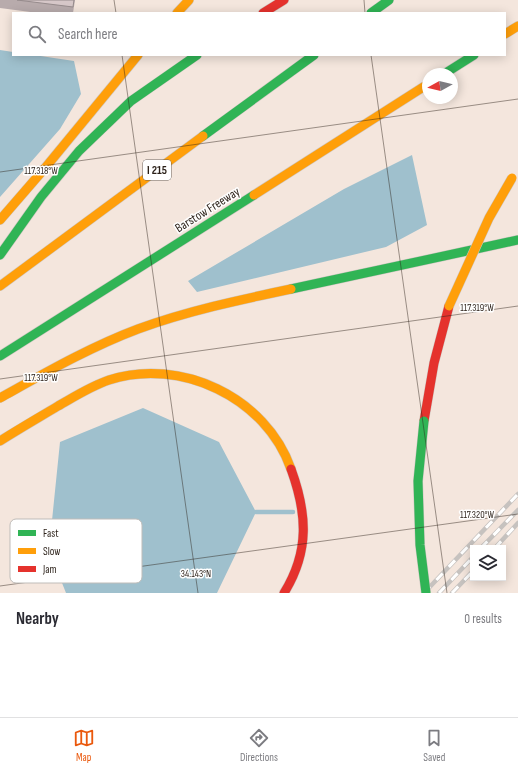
<!DOCTYPE html>
<html lang="en">
<head>
<meta charset="utf-8">
<style>
	body { margin:0; font-family:"Sofia Sans Condensed",sans-serif; background:#f7f7f7; color:#2b2b33 }
	.controls { position:absolute; right:12px; bottom:12px; display:grid; overflow:hidden; border-radius:0px; box-shadow:0 2px 10px #0003 }
	.controls button { width:36px; height:36px; display:grid; place-items:center; padding:0; border:0; border-bottom:1px solid #e1e1e2; background:#fff; color:#2b2b33; font:20px sans-serif }
	.compass { position:absolute; left:422px; top:68px; width:36px; height:36px; border-radius:50%; background:#fff; box-shadow:0 2px 10px #0003; rotate:262deg }
	.list { margin:0; padding:0; list-style:none }
	h2 { display:flex; justify-content:space-between; align-items:center; height:52px; margin:0; padding:0 16px; font-size:17px }
	h2 small { font-size:13px; font-weight:400; color:#7c7c81 }
	.icon { flex:none; width:22px; height:22px; fill:none; stroke:currentColor; stroke-width:2; stroke-linecap:round; stroke-linejoin:round }
	.map { position:relative; flex:none; width:518px; height:593px; overflow:hidden }
	.search { position:absolute; background:#fff; box-shadow:0 2px 10px #0003; left:12px; right:12px; top:12px; height:44px; display:flex; align-items:center; gap:10px; box-sizing:border-box; padding:0 14px; border-radius:0px; color:#7c7c81; font-size:15px }
	.sheet { height:124px; background:#fff }
	nav { display:flex; justify-content:space-around; align-items:center; box-sizing:border-box; height:56px; border-top:1px solid #e1e1e2; background:#fff; font-size:11px; color:#7c7c81 }
	nav a { display:grid; justify-items:center; gap:2px }
	nav .on { color:#ea580c }
	.map>svg:first-child { display:block }
	.water { fill:#9fc0cd }
	.lines { fill:none; stroke-linecap:round; stroke-linejoin:round }
	.stream { stroke:#9fc0cd; stroke-width:4.5 }
	.fast-casing { stroke:#ccc5c0; stroke-width:10 }
	.slow-casing { stroke:#ccc5c0; stroke-width:10 }
	.jam-casing { stroke:#ccc5c0; stroke-width:10 }
	.fast { stroke:#30b455; stroke-width:9 }
	.slow { stroke:#ff9f0a; stroke-width:9 }
	.jam { stroke:#e5322d; stroke-width:9 }
	.rail-casing { stroke:#c6c2bf; stroke-width:4.5 }
	.rail { stroke:#fff; stroke-width:3; stroke-dasharray:9; stroke-linecap:butt }
	.fast-bridge-casing { stroke:#ccc5c0; stroke-width:10; stroke-linecap:butt }
	.slow-bridge-casing { stroke:#ccc5c0; stroke-width:10; stroke-linecap:butt }
	.fast-bridge { stroke:#30b455; stroke-width:9 }
	.slow-bridge { stroke:#ff9f0a; stroke-width:9 }
	.wall { fill:#b8abac }
	.building { fill:#d6c7c8; stroke:#968b8c }
	.ticks { fill:none; stroke:#2a1f17; stroke-width:1; stroke-opacity:0.45 }
	.labels { text-anchor:middle; stroke-width:3; stroke-linejoin:round; paint-order:stroke }
	.shield { fill:#fff; stroke:#6a625d; stroke-width:1 }
	.shield-label { font-size:12px; font-weight:bold; fill:#2a1f17 }
	.street-label { font-size:13px; fill:#2a1f17; stroke:#fff }
	.key { fill:#fff; stroke:#bfbcb9; stroke-width:1 }
	.key-label { font-size:11px; fill:#2a1f17 }
	.ticks-label { font-size:10px; text-anchor:middle; fill:#2a1f17; stroke:#fff; stroke-width:3; stroke-linejoin:round; paint-order:stroke }
</style>
</head>
<body>
<div class="map">
<svg width="518" height="593" viewBox="0 0 518 593">
	<rect width="100%" height="100%" fill="#f4e6dd"/>
	<path class="water" d="M0,50L13,52V55H34L74,61L81,94L60,129L0,197Z
		M412,155L427,225L386,247L197,292L188,281L344,189Z
		M143,408L219,442L256,512L217,593H66L49,550L60,442Z"/>
	<g class="lines">
		<path class="stream" d="M256,512H293"/>
		<defs>
			<path id="fast" d="M371,13L389,0
				M444,74L474,55
				M203,136L314,55
				M0,255L41,197L79,151L131,101L197,55
				M291,289L518,240
				M0,356L254,195"/>
			<path id="slow" d="M177,13L189,0
				M505,34L518,26
				M254,195L428,84
				M0,220L45,168L138,55
				M0,286L203,136
				M0,398C45,373 90,347 138,329C187,311 239,300 291,289
				M0,441C19,429 38,418 58,406C74,397 91,386 109,380C180,357 266,397 291,469"/>
			<path id="jam" d="M263,13L284,0
				M424,421L434,363L449,306
				M284,593C310,551 307,513 291,469"/>
		</defs>
		<use href="#fast" class="fast-casing"/>
		<use href="#slow" class="slow-casing"/>
		<use href="#jam" class="jam-casing"/>
		<use href="#fast" class="fast"/>
		<use href="#slow" class="slow"/>
		<use href="#jam" class="jam"/>
		<defs>
			<path id="rail" d="M481,548L518,510
				M495,548L518,523
				M424,593L518,494
				M439,593L473,557
				M452,593L473,571"/>
		</defs>
		<use href="#rail" class="rail-casing"/>
		<use href="#rail" class="rail"/>
		<defs>
			<path id="fast-bridge" d="M424,421L418,481L420,545L426,593"/>
			<path id="slow-bridge" d="M449,306L489,218L512,178"/>
		</defs>
		<use href="#fast-bridge" class="fast-bridge-casing"/>
		<use href="#slow-bridge" class="slow-bridge-casing"/>
		<use href="#fast-bridge" class="fast-bridge"/>
		<use href="#slow-bridge" class="slow-bridge"/>
	</g>
	<path class="wall" d="M0,0H75L73,13H38L0,8Z"/>
	<path class="building" d="M17,0H74L73,7Z"/>
	<path class="ticks" d="M114,0L116,13M364,0L365,13M122,55L198,593M371,55L447,593M0,172L518,99M0,379L518,306M0,586L518,514"/>
	<g class="labels">
		<rect class="shield" x="143" y="160" width="28" height="20" rx="3"/>
		<g class="shield-label">
			<text x="157" y="174">I 215</text>
		</g>
		<g class="street-label">
			<text transform="translate(207 209) rotate(-32)" y="5">Barstow Freeway</text>
		</g>
	</g>
	<rect x="10" y="519" width="132" height="64" rx="6" class="key"/>
	<rect x="18" y="530" width="18" height="6" fill="#30b455"/>
	<rect x="18" y="548" width="18" height="6" fill="#ff9f0a"/>
	<rect x="18" y="566" width="18" height="6" fill="#e5322d"/>
	<g class="key-label">
		<text x="43" y="537">Fast</text>
		<text x="43" y="555">Slow</text>
		<text x="43" y="573">Jam</text>
	</g>
	<g class="ticks-label">
		<text x="41" y="174">117.318°W</text>
		<text x="477" y="311">117.319°W</text>
		<text x="41" y="381">117.319°W</text>
		<text x="477" y="518">117.320°W</text>
		<text x="196" y="577">34.143°N</text>
	</g>
</svg>
<div class="controls">
<button><svg class="icon" aria-label="layers" viewBox="0 0 24 24"><path d="M12 4l9 5-9 5-9-5zM3 14l9 5 9-5"/></svg></button>
</div>
<svg class="compass" viewBox="-18 -18 36 36"><path d="M0-13l5 13h-10z" fill="#e53935"/><path d="M0 13l5-13h-10z" fill="#7c7c81"/></svg>
<div class="search"><svg class="icon" aria-label="search" viewBox="0 0 24 24"><circle cx="10" cy="10" r="6"/><path d="M15 15l6 6"/></svg>Search here</div>
</div>
<section class="sheet">
<h2>Nearby<small>0 results</small></h2>
<ul class="list">
</ul>
</section>
<nav>
<a class="on"><svg class="icon" aria-label="map" viewBox="0 0 24 24"><path d="M3 6l6-2 6 2 6-2v14l-6 2-6-2-6 2zM9 4v14M15 6v14"/></svg>Map</a>
<a><svg class="icon" aria-label="directions" viewBox="0 0 24 24"><path d="M12 3l9 9-9 9-9-9zM9 14v-3h6M13 9l2 2-2 2"/></svg>Directions</a>
<a><svg class="icon" aria-label="saved" viewBox="0 0 24 24"><path d="M7 4h10v16l-5-4-5 4z"/></svg>Saved</a>
</nav>
</body>
</html>
